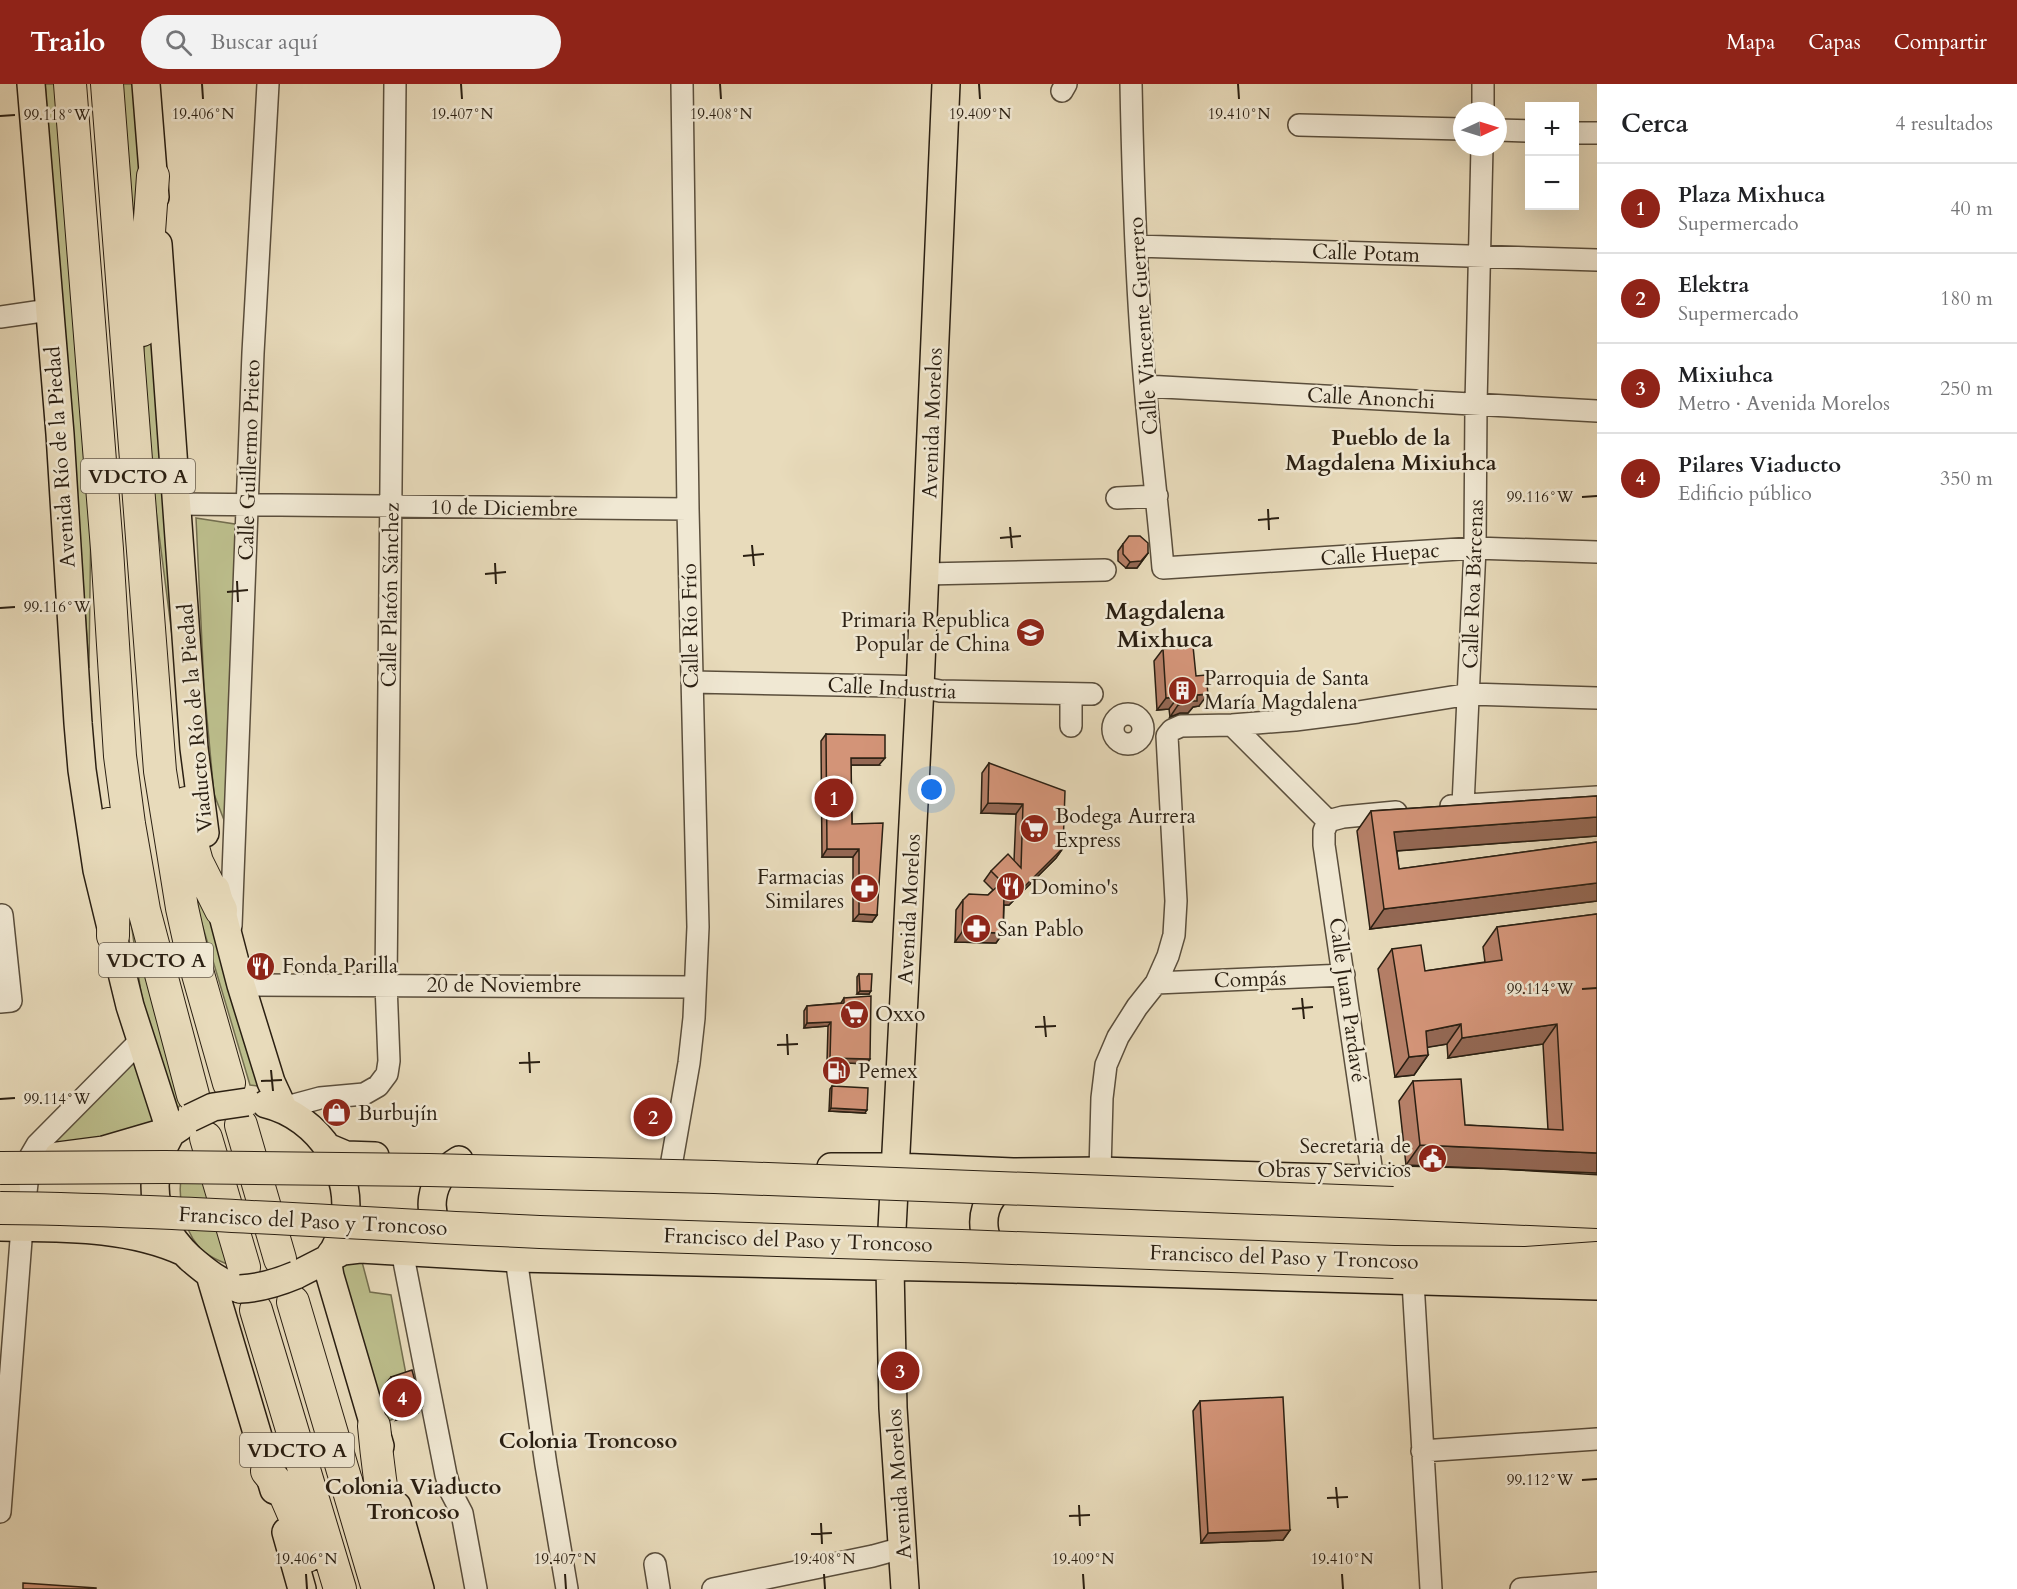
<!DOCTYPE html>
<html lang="es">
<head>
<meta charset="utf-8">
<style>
	body { margin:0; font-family:Cardo,serif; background:#f2f2f2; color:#202124 }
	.controls { position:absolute; right:18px; top:18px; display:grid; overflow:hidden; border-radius:0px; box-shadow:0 6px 24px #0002 }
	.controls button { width:54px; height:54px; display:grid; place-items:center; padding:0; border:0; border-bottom:2px solid #e0e0e0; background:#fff; color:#202124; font:30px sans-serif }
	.compass { position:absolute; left:1453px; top:18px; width:54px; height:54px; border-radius:50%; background:#fff; box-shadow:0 6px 24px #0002; rotate:86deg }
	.you { position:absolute; left:932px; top:706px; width:21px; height:21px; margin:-15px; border:4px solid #fff; border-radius:50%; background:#1a73e8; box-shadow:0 0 0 9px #1a73e833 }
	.badge { display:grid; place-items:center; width:39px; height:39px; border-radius:50%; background:#8f2418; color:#fff; font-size:20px; font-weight:700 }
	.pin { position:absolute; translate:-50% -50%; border:3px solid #fff; box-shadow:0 2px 6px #0006 }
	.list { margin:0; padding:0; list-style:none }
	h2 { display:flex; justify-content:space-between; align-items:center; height:78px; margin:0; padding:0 24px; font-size:26px }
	h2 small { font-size:20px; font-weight:400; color:#757577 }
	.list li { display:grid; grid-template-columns:39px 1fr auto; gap:18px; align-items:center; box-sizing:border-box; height:90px; padding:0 24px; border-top:2px solid #e0e0e0 }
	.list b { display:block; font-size:22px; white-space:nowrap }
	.list p { margin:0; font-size:20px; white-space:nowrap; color:#757577 }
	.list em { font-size:20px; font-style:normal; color:#757577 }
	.icon { flex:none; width:33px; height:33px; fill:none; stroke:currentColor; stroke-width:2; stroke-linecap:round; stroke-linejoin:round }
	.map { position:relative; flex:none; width:1597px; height:1505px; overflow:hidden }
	header { display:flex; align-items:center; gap:36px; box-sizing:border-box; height:84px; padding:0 30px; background:#8f2418; color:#fff }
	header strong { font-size:28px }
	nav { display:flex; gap:33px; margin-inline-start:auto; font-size:21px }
	.search { width:420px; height:54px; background:#f2f2f2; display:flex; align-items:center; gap:15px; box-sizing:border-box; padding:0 21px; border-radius:33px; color:#757577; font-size:22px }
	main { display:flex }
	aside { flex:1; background:#fff }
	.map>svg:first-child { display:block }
	.green { fill:#bcbe8c; stroke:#736e4f; stroke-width:1.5 }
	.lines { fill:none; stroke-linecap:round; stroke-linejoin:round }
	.minor-casing { stroke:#5a4e3c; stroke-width:24 }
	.major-casing { stroke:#2a1f12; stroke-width:30 }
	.highway-casing { stroke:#2a1f12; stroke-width:34 }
	.minor { stroke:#f0e8d3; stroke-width:21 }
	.major { stroke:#e8dbbb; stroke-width:27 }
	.highway { stroke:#e8dbbb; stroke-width:32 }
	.major-bridge-casing { stroke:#2a1f12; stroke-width:30; stroke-linecap:butt }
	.highway-bridge-casing { stroke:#2a1f12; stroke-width:34; stroke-linecap:butt }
	.major-bridge { stroke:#e8dbbb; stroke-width:27 }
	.highway-bridge { stroke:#e8dbbb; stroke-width:32 }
	.wall { fill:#b57f67; stroke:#2a1f12; stroke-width:1.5 }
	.shaded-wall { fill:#946854; stroke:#2a1f12; stroke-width:1.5 }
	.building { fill:#d39478; stroke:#2a1f12; stroke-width:1.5 }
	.ticks { fill:none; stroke:#2a1f12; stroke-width:2 }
	.labels { text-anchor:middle; stroke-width:5; stroke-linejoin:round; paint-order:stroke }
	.shield { fill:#f0e8d3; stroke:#655b4c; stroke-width:1.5 }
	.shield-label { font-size:20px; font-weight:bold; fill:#2a1f12 }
	.street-label { font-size:21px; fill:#2a1f12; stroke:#f0e8d3 }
	.poi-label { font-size:21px; fill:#2a1f12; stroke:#f0e8d3; text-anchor:start }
	.neighbourhood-label { font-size:22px; font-weight:bold; fill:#2a1f12; stroke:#f0e8d3 }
	.quarter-label { font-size:24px; font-weight:bold; fill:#2a1f12; stroke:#f0e8d3 }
	.ticks-label { font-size:15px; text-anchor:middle; fill:#2a1f12; stroke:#f0e8d3; stroke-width:5; stroke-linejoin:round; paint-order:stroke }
</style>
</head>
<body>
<header>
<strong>Trailo</strong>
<div class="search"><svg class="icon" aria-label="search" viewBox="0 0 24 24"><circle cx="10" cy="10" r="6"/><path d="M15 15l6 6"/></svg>Buscar aquí</div>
<nav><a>Mapa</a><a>Capas</a><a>Compartir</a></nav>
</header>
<main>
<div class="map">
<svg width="1597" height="1505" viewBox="0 0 1597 1505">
	<rect width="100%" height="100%" fill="#e8dbbb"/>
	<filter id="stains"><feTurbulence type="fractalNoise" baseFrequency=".00333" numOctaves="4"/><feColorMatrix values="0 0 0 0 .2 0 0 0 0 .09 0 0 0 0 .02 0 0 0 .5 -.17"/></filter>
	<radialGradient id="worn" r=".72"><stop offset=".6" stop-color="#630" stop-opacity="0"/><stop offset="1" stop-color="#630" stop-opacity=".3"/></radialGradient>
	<path class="green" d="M45,0H62L91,426L89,584L73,355Z
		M119,0H136L140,82L132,188Z
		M151,197L183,637L140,302Z
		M196,434L241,441L229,749L214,710L204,602Z
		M188,793L195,795L219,860L266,1003L250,1001Z
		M129,824L185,1016L172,1030L141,909Z
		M137,974L156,1037L125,1050L46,1066Z
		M198,1061L235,1183C221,1178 208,1173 198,1162C183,1144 176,1108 183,1085C186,1076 192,1069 198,1061Z
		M361,1174L370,1208L391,1211L409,1306L403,1330L381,1341L338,1178Z"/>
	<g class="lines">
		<defs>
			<path id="minor" d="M1131,0C1133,101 1136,201 1145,301C1150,362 1158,423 1163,484L1475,464L1597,468
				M1062,7L1066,0
				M1483,27V0
				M1299,41L1462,45
				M1498,46L1530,47
				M1574,49H1597
				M1136,162L1597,176
				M0,233L49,226
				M1145,302L1597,327
				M1117,414L1157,412
				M177,420L688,425
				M925,490L1105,486
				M692,598L891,602L920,603L940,607L1092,610
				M1113 645a15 15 0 1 1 30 0a15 15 0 1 1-30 0Z
				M1232,641L1328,737L1324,747V761L1373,1096
				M1071,642V610
				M1463,721L1475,464L1476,320L1482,63
				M1451,722L1597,713
				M1328,737L1343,733L1396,728
				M231,842L253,269L268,0
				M1156,899L1344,891
				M241,901L695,903
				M0,918L11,917L2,831
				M283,1024L320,1014L364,1010L378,1002L387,990L389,977L386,900L395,0
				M671,1082L689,979L694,934L698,843L688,425L682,0
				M1100,1087L1102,1014L1106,981L1118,953L1137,923L1156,899L1168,872L1174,851L1176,817L1167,652L1172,646L1181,642L1232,641L1295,636L1358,628L1470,610L1597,614
				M402,1167L446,1391L451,1408L462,1429L476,1505
				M516,1174L546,1381L567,1505
				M1413,1198L1431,1505
				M1422,1367L1597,1355
				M0,1428L22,1143L30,1073L37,1061L141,956
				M655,1480L659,1505
				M713,1505L873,1472L902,1464
				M1521,1505L1597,1499"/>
			<path id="major" d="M31,0L60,350L78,639L82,686L97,786L130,922L171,1049C144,1095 152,1138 190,1174C206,1188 220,1199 240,1205
				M146,0L155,113
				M158,160L194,664L205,749
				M216,805L241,901L271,998L283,1024
				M266,1020C319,1033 357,1090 343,1144C341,1151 338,1159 334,1166C334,1166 329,1172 329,1173C327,1178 329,1186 330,1192L380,1362
				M327,1063L346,1071L375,1072
				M58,1072L104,1066L162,1049H171L180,1043
				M831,1083H896L1013,1088L1100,1087L1494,1099L1597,1105
				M0,1088C9,1101 9,1116 0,1130
				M0,1143C62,1144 127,1142 184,1168
				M449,1157C422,1132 429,1094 459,1076
				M1003,1179C984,1163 977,1134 992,1113C998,1105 1006,1100 1011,1091
				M210,1191L274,1406
				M296,1191L343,1167L360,1165L516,1174L1013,1185L1597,1202
				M397,1422L420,1505
				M286,1448L302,1505
				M905,1505L893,1324L890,1184L920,603L946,0"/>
			<path id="highway" d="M70,0L107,465L120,672L129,740L144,826L193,1011
				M107,0L160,687L182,824L192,869L229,999
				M142,246L153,92
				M186,719L192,760L197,778L221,826
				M109,740L114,787L113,852
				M241,1041L280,1175
				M206,1054L244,1183
				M1393,1119L1597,1128
				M1394,1178L1526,1179L1597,1174
				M293,1218L378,1505
				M256,1226L340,1505
				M374,1342C379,1397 387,1451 402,1505
				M267,1387L284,1408L294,1431L307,1472"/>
		</defs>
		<use href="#minor" class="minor-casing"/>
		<use href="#major" class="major-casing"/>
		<use href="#highway" class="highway-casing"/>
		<use href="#minor" class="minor"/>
		<use href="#major" class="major"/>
		<use href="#highway" class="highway"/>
		<defs>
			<path id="major-bridge" d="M190,1034L213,1023L247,1018
				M240,1205C261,1204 277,1199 296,1191"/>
			<path id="highway-bridge" d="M0,1084L165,1083L429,1086L714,1093L1393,1119
				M0,1124C189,1126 378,1142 567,1149C843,1159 1118,1166 1394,1178"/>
		</defs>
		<use href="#major-bridge" class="major-bridge-casing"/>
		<use href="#highway-bridge" class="highway-bridge-casing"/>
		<use href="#major-bridge" class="major-bridge"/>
		<use href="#highway-bridge" class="highway-bridge"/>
	</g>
	<path class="wall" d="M1123,460L1148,469L1137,484H1126L1118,477V467Z
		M1163,565L1199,622L1193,623L1188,629H1180L1170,633L1169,625L1157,626L1154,577Z
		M826,650L879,681H851L852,740L877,831L872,838L853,837V773H822L821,657Z
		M989,679L1063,764L1056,774L1009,821H1004L1003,849L996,859L955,858L956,826L963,816L988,811L993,806L984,797L991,787L1014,777L1016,730L981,729L982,689Z
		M1597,712V752L1397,767L1399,785L1597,758V817L1370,845L1357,747L1371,727Z
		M1597,830V1089L1406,1081L1399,1017L1413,997L1465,1041L1548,1046L1543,960L1448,974L1447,960L1427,963L1428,971L1414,991L1395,993L1378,885L1392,865L1425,887L1485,878L1483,863L1497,843Z
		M859,890L869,910H857V893Z
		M844,914L867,980L827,978L828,942L804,944V927L807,922L841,919Z
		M832,1002L865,1029L829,1027L830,1005Z
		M391,1293L422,1323L418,1329L396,1336L386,1299Z
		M1200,1317L1290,1446L1283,1456L1201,1459L1193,1327Z"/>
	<path class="shaded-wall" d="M1148,469L1137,484H1126L1130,478Z
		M1208,610L1199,622L1193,623L1188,629H1180L1170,633L1178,621L1197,611Z
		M1178,613L1169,625L1157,626L1166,614Z
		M851,674H885L879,681H846Z
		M988,719L1023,720L1016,730L981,729Z
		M1597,733V752L1381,768L1394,748Z
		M1063,764L1056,774L1009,821H997L1004,811Z
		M827,765H859L853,773H822Z
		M1597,799V817L1370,845L1384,825Z
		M859,830L877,831L872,838L853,837Z
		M962,848L1003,849L996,859L955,858Z
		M860,907H871L869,910H857Z
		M831,938L828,942L804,944L807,939Z
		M1461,940L1447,960L1412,966L1426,947Z
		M1557,940L1543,960L1448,974L1462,954Z
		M1428,971L1414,991L1395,993L1409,973Z
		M830,974L870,975L867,980L827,978Z
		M831,1024L867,1026L865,1029L829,1027Z
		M1420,1061L1597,1069V1089L1406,1081Z
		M422,1323L418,1329L396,1336L401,1329Z
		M1290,1446L1283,1456L1201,1459L1208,1449Z"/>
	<path class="building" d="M1129,452H1140L1148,459V469L1141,477L1130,478L1123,470V460Z
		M1193,562L1196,592L1206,591L1208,610L1197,611V617H1189L1178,621V613L1166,614L1163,565Z
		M826,650L885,651V674H851L852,740L883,739L877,831L859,830V765H827Z
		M989,679L1065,707L1063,764L1016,811H1004L1003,849L962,848L963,816L969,810L988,811L1002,798L991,787L1008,770L1021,784L1023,720L988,719Z
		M1597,712V733L1394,748L1399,785L1597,758V799L1384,825L1371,727Z
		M1597,830V1069L1420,1061L1413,997L1461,995L1465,1041L1563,1046L1557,940L1462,954L1461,940L1426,947L1428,971L1409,973L1392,865L1421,861L1425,887L1502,876L1497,843Z
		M859,890H872L871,907H860Z
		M871,912L870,975L830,974L831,938L807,939V922L844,919V914Z
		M832,1002L868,1004L867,1026L831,1024Z
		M412,1286L422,1323L401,1329L391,1293Z
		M1283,1313L1290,1446L1208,1449L1200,1317Z
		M23,1499L96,1504V1505H23Z"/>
	<path class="ticks" d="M202,0L203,15M461,0L462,15M720,0L721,15M979,0L980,15M1238,0L1239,15M0,32L15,31M1582,413L1597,412M1268,425L1269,446M1258,436L1279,434M1010,443L1012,464M1000,454L1021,452M752,461L754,482M743,472L764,470M495,479L496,500M485,490L506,488M237,497L238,518M227,508L248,506M0,524L15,523M1582,905L1597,904M1302,914L1304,935M1292,925L1313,923M1044,932L1046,953M1035,943L1056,942M787,950L788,971M777,961L798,960M529,968L530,989M519,979L540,978M271,986L273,1007M261,997L282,996M0,1015L15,1014M1582,1396L1597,1395M1336,1403L1338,1424M1327,1414L1348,1413M1079,1421L1080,1442M1069,1432L1090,1431M821,1439L822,1460M811,1450L832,1449M306,1490L307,1505M565,1490L566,1505M824,1490L825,1505M1083,1490L1084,1505M1342,1490L1343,1505"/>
	<defs>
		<symbol id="school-disc" viewBox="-11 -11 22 22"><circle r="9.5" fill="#8f2418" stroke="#f0e8d3"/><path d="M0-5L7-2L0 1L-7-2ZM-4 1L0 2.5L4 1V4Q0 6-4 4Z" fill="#fff"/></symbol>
		<symbol id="building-disc" viewBox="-11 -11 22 22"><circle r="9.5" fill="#8f2418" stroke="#f0e8d3"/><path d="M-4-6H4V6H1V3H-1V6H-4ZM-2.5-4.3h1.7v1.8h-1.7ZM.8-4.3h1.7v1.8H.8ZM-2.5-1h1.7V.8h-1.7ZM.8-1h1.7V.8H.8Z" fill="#fff"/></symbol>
		<symbol id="supermarket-disc" viewBox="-11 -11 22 22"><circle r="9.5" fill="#8f2418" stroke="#f0e8d3"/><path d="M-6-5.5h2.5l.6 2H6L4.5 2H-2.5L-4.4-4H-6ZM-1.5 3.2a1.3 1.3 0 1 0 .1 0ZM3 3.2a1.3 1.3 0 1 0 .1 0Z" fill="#fff"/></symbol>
		<symbol id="restaurant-disc" viewBox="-11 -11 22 22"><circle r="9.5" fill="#8f2418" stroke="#f0e8d3"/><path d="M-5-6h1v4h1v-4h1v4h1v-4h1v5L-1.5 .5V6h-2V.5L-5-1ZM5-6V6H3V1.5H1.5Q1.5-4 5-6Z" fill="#fff"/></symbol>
		<symbol id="pharmacy-disc" viewBox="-11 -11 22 22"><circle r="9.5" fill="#8f2418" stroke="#f0e8d3"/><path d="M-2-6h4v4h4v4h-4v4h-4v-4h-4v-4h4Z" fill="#fff"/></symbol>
		<symbol id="fuel-disc" viewBox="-11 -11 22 22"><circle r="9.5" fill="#8f2418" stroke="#f0e8d3"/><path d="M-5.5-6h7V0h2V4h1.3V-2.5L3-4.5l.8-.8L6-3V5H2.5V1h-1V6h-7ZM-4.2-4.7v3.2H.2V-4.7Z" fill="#fff"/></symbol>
		<symbol id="shop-disc" viewBox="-11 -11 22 22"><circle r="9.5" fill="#8f2418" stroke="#f0e8d3"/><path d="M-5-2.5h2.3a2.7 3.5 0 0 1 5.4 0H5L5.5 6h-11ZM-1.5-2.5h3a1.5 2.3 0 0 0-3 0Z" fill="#fff"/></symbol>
		<symbol id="civic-disc" viewBox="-11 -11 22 22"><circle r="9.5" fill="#8f2418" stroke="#f0e8d3"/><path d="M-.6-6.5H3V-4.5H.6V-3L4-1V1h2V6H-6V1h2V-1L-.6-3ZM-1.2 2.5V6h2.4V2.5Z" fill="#fff"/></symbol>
	</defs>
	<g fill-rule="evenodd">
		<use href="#school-disc" x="1014" y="532" width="33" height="33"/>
		<use href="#building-disc" x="1166" y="590" width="33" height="33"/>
		<use href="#supermarket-disc" x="1018" y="728" width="33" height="33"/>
		<use href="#restaurant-disc" x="994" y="786" width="33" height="33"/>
		<use href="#pharmacy-disc" x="848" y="788" width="33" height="33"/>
		<use href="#pharmacy-disc" x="960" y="828" width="33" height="33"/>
		<use href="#restaurant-disc" x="244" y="866" width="33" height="33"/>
		<use href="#supermarket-disc" x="838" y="914" width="33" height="33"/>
		<use href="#fuel-disc" x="820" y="970" width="33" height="33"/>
		<use href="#shop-disc" x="320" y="1012" width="33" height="33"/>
		<use href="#civic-disc" x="1416" y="1058" width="33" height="33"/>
	</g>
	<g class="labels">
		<g class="shield">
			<rect x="81" y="375" width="114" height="34" rx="4.5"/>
			<rect x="99" y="859" width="114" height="34" rx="4.5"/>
			<rect x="240" y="1349" width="114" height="34" rx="4.5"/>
		</g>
		<g class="shield-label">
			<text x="138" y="399">VDCTO A</text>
			<text x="156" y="883">VDCTO A</text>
			<text x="297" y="1373">VDCTO A</text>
		</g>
		<g class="street-label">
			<text transform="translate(1366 169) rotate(2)" y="7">Calle Potam</text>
			<text transform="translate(1143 242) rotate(-94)" y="7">Calle Vincente Guerrero</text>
			<text transform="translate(1371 314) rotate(3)" y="7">Calle Anonchi</text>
			<text transform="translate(932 339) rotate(-88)" y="7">Avenida Morelos</text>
			<text transform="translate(60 373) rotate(-94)" y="7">Avenida Río de la Piedad</text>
			<text transform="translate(249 376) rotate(-88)" y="7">Calle Guillermo Prieto</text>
			<text transform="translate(504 424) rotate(1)" y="7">10 de Diciembre</text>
			<text transform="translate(1380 470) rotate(-4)" y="7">Calle Huepac</text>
			<text transform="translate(1473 500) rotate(-88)" y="7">Calle Roa Bárcenas</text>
			<text transform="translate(390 511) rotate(-89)" y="7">Calle Platón Sánchez</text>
			<text transform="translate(690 542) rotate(-91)" y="7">Calle Río Frío</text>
			<text transform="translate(892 604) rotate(3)" y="7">Calle Industria</text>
			<text transform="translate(195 634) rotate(-95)" y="7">Viaducto Río de la Piedad</text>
			<text transform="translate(909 825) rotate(-87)" y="7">Avenida Morelos</text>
			<text transform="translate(1250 895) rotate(-2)" y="7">Compás</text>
			<text x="504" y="908">20 de Noviembre</text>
			<text transform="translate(1348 916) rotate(82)" y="7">Calle Juan Pardavé</text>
			<text transform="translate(313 1137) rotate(3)" y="7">Francisco del Paso y Troncoso</text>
			<text transform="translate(798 1156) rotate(2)" y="7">Francisco del Paso y Troncoso</text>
			<text transform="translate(1284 1173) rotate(2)" y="7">Francisco del Paso y Troncoso</text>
			<text transform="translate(899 1400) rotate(-94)" y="7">Avenida Morelos</text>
		</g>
		<g class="poi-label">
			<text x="1010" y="543" text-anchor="end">Primaria Republica<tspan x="1010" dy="24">Popular de China</tspan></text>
			<text x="1204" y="601">Parroquia de Santa<tspan x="1204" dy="24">María Magdalena</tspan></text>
			<text x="1055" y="739">Bodega Aurrera<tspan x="1055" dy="24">Express</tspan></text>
			<text x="844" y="800" text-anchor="end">Farmacias<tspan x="844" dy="24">Similares</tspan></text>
			<text x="1031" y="810">Domino's</text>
			<text x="997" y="852">San Pablo</text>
			<text x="282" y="889">Fonda Parilla</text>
			<text x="875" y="937">Oxxo</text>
			<text x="858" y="994">Pemex</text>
			<text x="358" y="1036">Burbujín</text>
			<text x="1411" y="1069" text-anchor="end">Secretaria de<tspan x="1411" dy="24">Obras y Servicios</tspan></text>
		</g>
		<g class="neighbourhood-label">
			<text x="1391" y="361">Pueblo de la<tspan x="1391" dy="25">Magdalena Mixiuhca</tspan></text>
			<text x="588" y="1364">Colonia Troncoso</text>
			<text x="413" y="1410">Colonia Viaducto<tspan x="413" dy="25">Troncoso</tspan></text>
		</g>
		<g class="quarter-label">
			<text x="1165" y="535">Magdalena<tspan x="1165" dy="28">Mixhuca</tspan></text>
		</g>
	</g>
	<g class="ticks-label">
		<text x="203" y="35">19.406°N</text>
		<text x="462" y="35">19.407°N</text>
		<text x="721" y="35">19.408°N</text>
		<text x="980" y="35">19.409°N</text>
		<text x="1239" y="35">19.410°N</text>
		<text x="57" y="36">99.118°W</text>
		<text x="1540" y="418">99.116°W</text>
		<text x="57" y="528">99.116°W</text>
		<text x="1540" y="910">99.114°W</text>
		<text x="57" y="1020">99.114°W</text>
		<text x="1540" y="1401">99.112°W</text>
		<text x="306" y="1480">19.406°N</text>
		<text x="565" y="1480">19.407°N</text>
		<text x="824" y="1480">19.408°N</text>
		<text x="1083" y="1480">19.409°N</text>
		<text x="1342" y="1480">19.410°N</text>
	</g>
	<rect width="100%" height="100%" filter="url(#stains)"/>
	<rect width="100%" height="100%" fill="url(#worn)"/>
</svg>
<div class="controls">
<button>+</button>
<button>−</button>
</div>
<svg class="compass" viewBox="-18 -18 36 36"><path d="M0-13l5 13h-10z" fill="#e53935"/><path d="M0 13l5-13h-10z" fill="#757577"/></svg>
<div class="you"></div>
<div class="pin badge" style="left:834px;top:714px">1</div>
<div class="pin badge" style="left:653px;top:1033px">2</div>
<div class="pin badge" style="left:900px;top:1287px">3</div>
<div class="pin badge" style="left:402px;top:1314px">4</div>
</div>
<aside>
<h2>Cerca<small>4 resultados</small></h2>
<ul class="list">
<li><span class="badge">1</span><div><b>Plaza Mixhuca</b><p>Supermercado</p></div><em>40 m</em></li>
<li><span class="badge">2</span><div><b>Elektra</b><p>Supermercado</p></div><em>180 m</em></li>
<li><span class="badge">3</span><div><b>Mixiuhca</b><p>Metro · Avenida Morelos</p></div><em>250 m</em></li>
<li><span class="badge">4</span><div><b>Pilares Viaducto</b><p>Edificio público</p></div><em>350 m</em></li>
</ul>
</aside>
</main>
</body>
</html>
